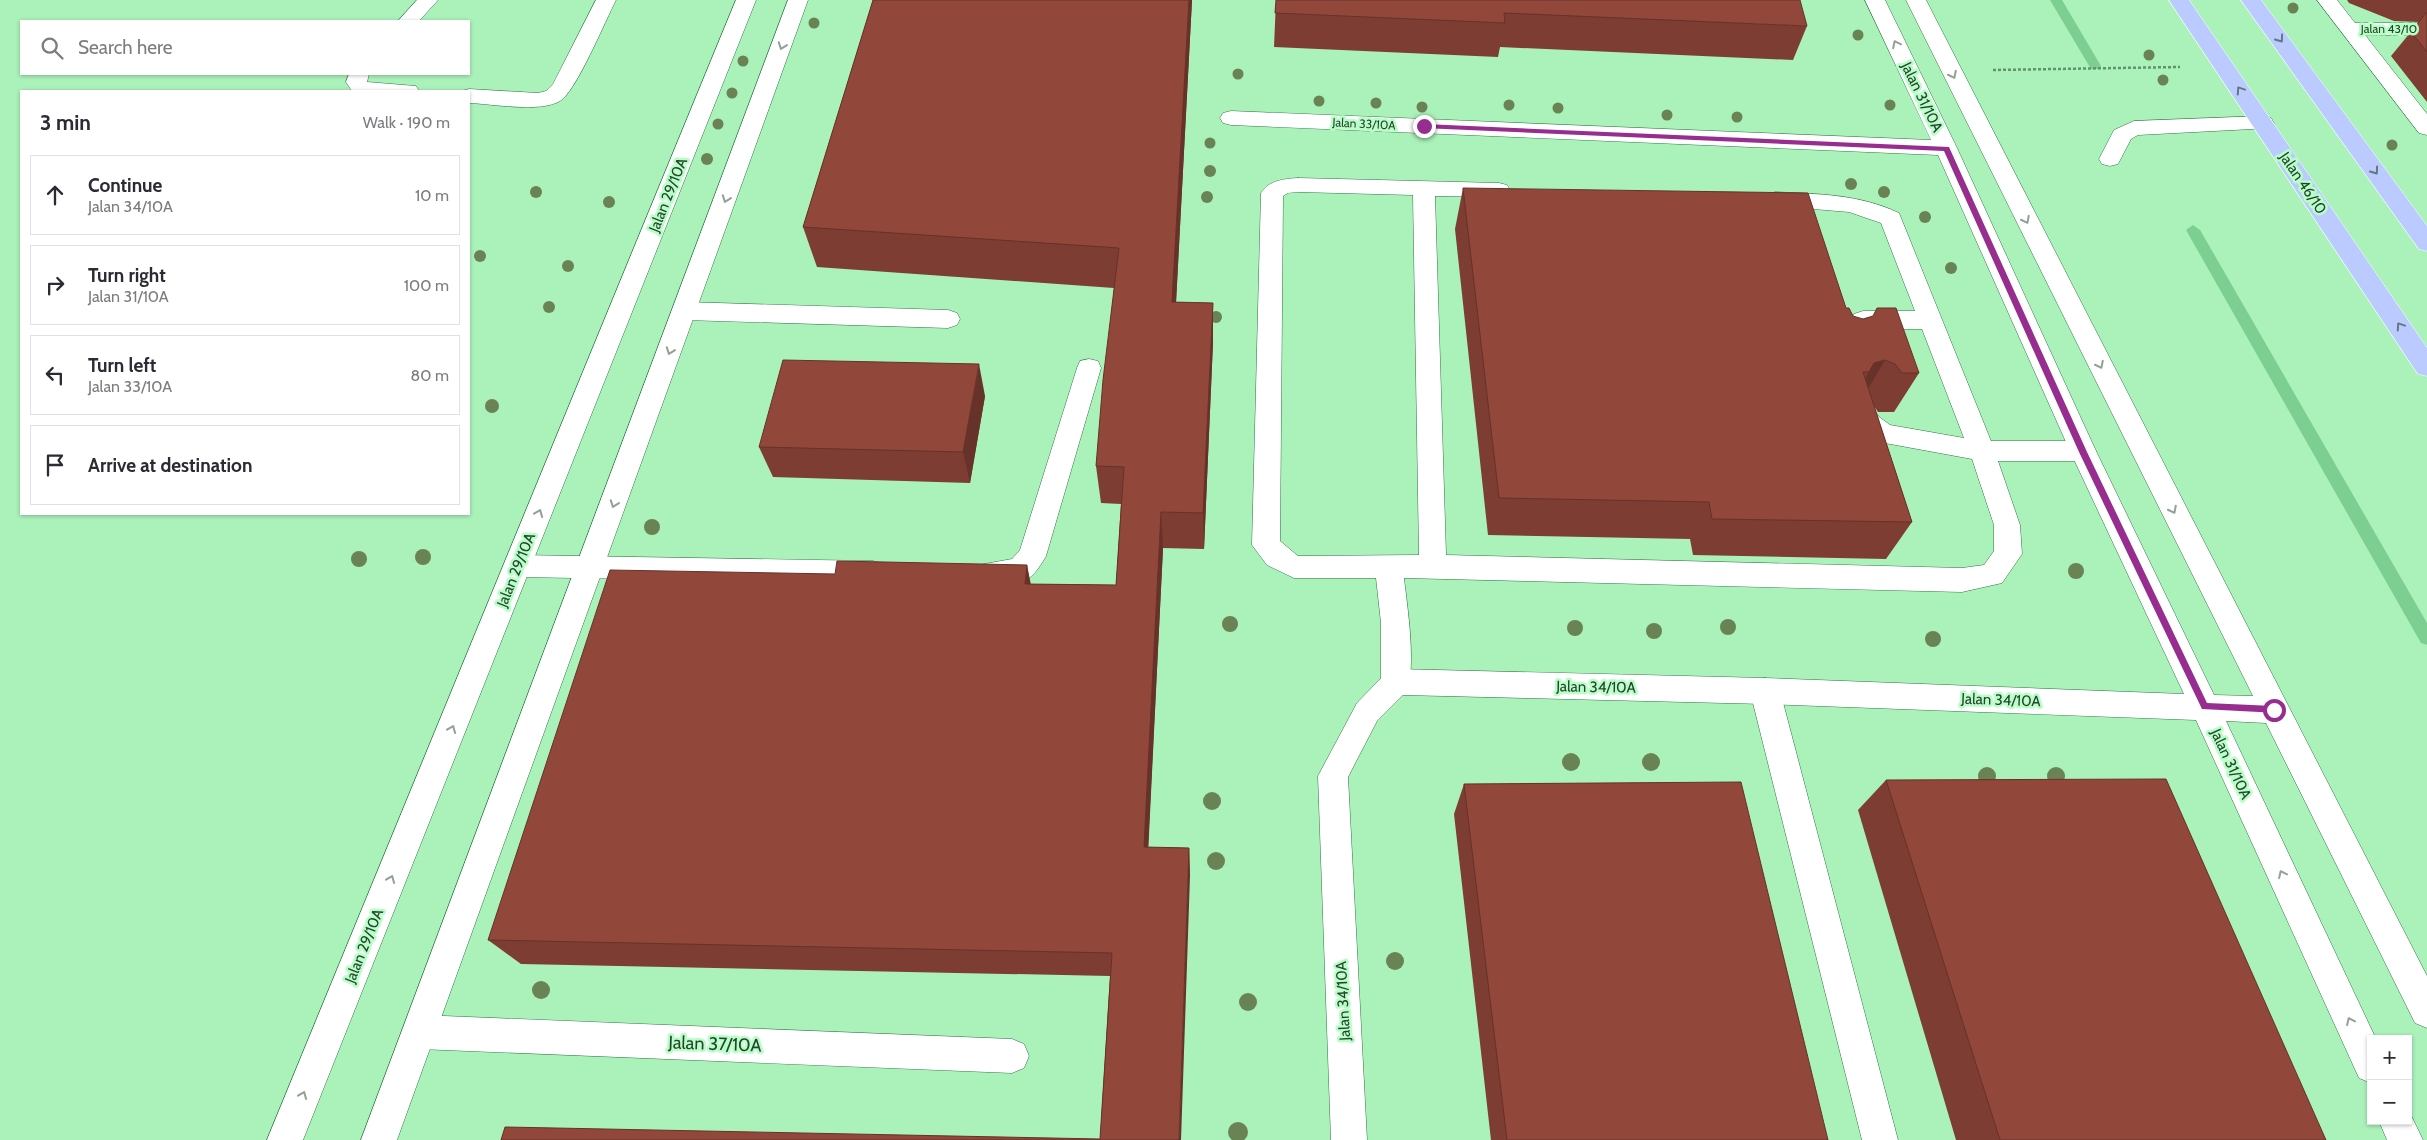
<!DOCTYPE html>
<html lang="en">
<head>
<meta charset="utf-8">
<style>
	body { margin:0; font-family:Cabin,sans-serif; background:#f2f2f3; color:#2b2b33 }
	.controls { position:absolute; right:15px; bottom:15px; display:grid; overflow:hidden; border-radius:0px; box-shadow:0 1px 4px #0004 }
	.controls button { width:45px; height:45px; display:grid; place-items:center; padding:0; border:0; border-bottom:1px solid #e1e1e2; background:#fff; color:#2b2b33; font:25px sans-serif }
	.stop { position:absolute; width:15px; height:15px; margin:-11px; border:4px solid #972d8f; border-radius:50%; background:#fff }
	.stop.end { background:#972d8f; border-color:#fff; box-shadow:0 1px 5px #0008 }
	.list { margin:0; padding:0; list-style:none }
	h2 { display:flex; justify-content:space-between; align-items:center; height:65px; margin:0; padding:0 20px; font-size:21px }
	h2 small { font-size:16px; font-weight:400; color:#7c7c81 }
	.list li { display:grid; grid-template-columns:32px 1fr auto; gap:15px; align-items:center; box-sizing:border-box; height:80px; margin:0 10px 10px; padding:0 10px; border:1px solid #e1e1e2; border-radius:0px }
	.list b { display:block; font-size:19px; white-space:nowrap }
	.list p { margin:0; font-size:16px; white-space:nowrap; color:#7c7c81 }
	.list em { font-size:16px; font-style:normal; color:#7c7c81 }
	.icon { flex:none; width:28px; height:28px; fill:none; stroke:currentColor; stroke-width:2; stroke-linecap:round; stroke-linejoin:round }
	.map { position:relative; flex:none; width:2427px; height:1140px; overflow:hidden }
	.search { position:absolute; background:#fff; box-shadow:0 1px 4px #0004; left:20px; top:20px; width:450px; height:55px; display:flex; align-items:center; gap:12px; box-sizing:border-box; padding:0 18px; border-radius:0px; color:#7c7c81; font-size:19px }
	.panel { position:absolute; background:#fff; box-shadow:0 1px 4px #0004; left:20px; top:90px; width:450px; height:425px; border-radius:0px }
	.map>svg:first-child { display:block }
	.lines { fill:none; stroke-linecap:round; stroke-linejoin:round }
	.stream { fill:#7cce91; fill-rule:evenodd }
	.lane-casing { stroke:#2f7545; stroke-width:1 }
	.street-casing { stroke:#2f7545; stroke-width:1 }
	.primary-casing { stroke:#fff; stroke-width:1 }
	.path { stroke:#62926d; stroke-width:2.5; stroke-dasharray:3 2; stroke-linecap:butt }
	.lane { fill:#fff; fill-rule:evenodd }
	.street { fill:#fff; fill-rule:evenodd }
	.primary { fill:#bccbff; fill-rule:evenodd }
	.tree { fill:#6a8354 }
	.wall { fill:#7d3d32 }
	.shaded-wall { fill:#663229 }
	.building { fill:#91473a; stroke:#663229 }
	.oneway { stroke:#627981 }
	.oneway2 { stroke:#92a196 }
	.route { fill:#972d8f }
	.labels { text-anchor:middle; stroke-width:5; stroke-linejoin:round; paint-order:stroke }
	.far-street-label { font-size:12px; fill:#26432d; stroke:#b7fec7 }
	.street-label { font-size:15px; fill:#26432d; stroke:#b7fec7 }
	.near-street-label { font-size:18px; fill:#26432d; stroke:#b7fec7 }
</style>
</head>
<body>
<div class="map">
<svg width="2427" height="1140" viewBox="0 0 2427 1140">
	<rect width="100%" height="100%" fill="#aaf1ba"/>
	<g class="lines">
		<path class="stream" d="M2050,0H2062L2101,66L2099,69H2091Z
			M2193,225L2200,230L2427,623V645L2421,643L2186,230Z"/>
		<defs>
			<path id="lane" d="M417,0H438L419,21H398Z
				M596,0H616C606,19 576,92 560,101C540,113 493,104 469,103V91H462L469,89L538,93L546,91L553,84Z
				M349,74H369L367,82L416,86L419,91H352L346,82Z
				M2263,116L2271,118L2274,123L2271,128L2138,135L2131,139L2118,164L2110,166L2102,164L2099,159L2114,130L2134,121Z
				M1298,178L1499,183L1507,185L1510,190L1507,195L1499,197L1435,196L1446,555L1962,568L1984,565L1994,551V525L1972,459L1874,441L1861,431L1848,411L1852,404L1861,401L1870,404L1879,417L1890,425L1964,438L1922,329H1863L1854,326L1851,320L1854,314L1863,311H1915L1881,223L1849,212L1767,205L1764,200L1767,195L1775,192C1818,194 1859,194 1899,213L1991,441H2083L2092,444L2096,451L2092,458L2083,461H1998L2020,525L2022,554L2002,583L1962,592L1404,578C1407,605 1417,668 1406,691L1396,695L1386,691L1381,682V623L1376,578H1294L1267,565L1252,545L1261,193C1269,180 1284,179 1298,178ZM1298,192L1413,195L1419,555L1298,556L1280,541L1283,196L1288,193Z
				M685,302L948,310L957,313L960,319L957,325L948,328L685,320L677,317L673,311L677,305Z
				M1089,359L1098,361L1101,368L1046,556C1042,563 1036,573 1029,578C1017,586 992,585 979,581L975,573L979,565L1012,559L1020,550L1077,368L1080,361Z
				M518,555L873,561L883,564L887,572L883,580L873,583L518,577L508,574L504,566L508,558Z
				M1765,678L1775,682L1780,691L1898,1140H1862L1750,691L1755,682Z
				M419,1015L1012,1039L1024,1044L1029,1056L1024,1068L1012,1073L419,1049L407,1044L402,1032L407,1020Z"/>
			<path id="street" d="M736,0H756L303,1140H267Z
				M788,0H808L397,1140H361Z
				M1865,0H1885L1957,148L2096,451L2214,695L2253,696L1906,0H1926L2427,976V1028L2415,1023L2266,723L2226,721L2376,1039H2371V1083L2359,1078L2196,720L1765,704L1403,695L1377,721L1348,777L1367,1140H1331L1318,776L1357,703L1386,673L1396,669L1765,678L2184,694L2070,451L1938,155L1231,125L1223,123L1220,118L1223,113L1231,111L1931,140Z
				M2317,0H2337L2355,23H2427V35H2365L2427,114V135L2419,133Z
				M2408,1109L2423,1140H2387L2379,1121H2408Z"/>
			<path id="primary" d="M2169,0H2189L2427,348V376L2418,374Z
				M2241,0H2261L2427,226V251L2419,249Z"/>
		</defs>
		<use href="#lane" class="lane-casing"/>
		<use href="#street" class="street-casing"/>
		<use href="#primary" class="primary-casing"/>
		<path class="path" d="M1993,70L2180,67"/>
		<use href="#lane" class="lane"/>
		<use href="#street" class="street"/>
		<use href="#primary" class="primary"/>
	</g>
	<g class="tree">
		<circle cx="2293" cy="8" r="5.5"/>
		<circle cx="814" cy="23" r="5.5"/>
		<circle cx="1858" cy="35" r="5.5"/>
		<circle cx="2149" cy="55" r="5.5"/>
		<circle cx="743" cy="61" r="5.5"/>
		<circle cx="1238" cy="74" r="5.5"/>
		<circle cx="2163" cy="80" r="5.5"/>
		<circle cx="732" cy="93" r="5.5"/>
		<circle cx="1319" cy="101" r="5.5"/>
		<circle cx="1376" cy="103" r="5.5"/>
		<circle cx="1509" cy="105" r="5.5"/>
		<circle cx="1890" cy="105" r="5.5"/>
		<circle cx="1422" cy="107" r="5.5"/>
		<circle cx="1558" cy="108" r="5.5"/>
		<circle cx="1667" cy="115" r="5.5"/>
		<circle cx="1737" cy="117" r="5.5"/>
		<circle cx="718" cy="124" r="5.5"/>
		<circle cx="1210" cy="143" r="5.5"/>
		<circle cx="2392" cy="145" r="5.5"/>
		<circle cx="707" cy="159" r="6"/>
		<circle cx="1210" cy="171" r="6"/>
		<circle cx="1851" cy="184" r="6"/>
		<circle cx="536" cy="192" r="6"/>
		<circle cx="1884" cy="192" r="6"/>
		<circle cx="1207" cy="197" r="6"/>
		<circle cx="609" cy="202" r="6"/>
		<circle cx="1925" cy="217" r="6"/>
		<circle cx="480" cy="256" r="6"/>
		<circle cx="568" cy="266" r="6"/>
		<circle cx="1951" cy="268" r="6"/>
		<circle cx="549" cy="307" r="6"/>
		<circle cx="1216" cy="317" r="6"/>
		<circle cx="492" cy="406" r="7"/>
		<circle cx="652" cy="527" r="8"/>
		<circle cx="423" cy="557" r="8"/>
		<circle cx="359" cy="559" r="8"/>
		<circle cx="2076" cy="571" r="8"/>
		<circle cx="1230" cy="624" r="8"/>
		<circle cx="1728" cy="627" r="8"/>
		<circle cx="1575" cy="628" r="8"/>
		<circle cx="1654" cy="631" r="8"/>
		<circle cx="1933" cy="639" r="8"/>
		<circle cx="1571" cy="762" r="9"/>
		<circle cx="1651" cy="762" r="9"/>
		<circle cx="1987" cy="776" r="9"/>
		<circle cx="2056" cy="776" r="9"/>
		<circle cx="1212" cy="801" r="9"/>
		<circle cx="1216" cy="861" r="9"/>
		<circle cx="1395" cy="961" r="9"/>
		<circle cx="541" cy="990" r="9"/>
		<circle cx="1248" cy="1002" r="9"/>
		<circle cx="1238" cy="1132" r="10"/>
	</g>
	<path class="wall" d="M873,0H1192L1176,302L1213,303V342L1204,549L1163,548L1148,847L1189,848L1190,876L1100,1139L1110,976L521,964L488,940L835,574L1027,565L1030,584L1116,585L1121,504L1101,503L1096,466L1114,288L817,267L803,227Z
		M1276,0L1807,26L1793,60L1500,47L1498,57L1274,47Z
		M2347,0H2427V102L2391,56L2419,22L2394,21L2349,3Z
		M1463,188L1846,308L1853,316L1919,373L1894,412H1878L1874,406L1912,522L1886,559L1693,555L1690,539L1488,535L1455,229Z
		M985,396L970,483L773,477L759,447Z
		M1886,780L2326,1140H1956L1858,810Z
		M1464,784L1828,1140H1491L1454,814Z"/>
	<path class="shaded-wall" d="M1189,0H1192L1174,341L1172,302Z
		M1213,303V342L1204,549L1203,513Z
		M1885,360L1862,399L1852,402L1874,363Z
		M979,364L985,396L970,483L963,452Z
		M1161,512L1163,548L1147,875L1144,847Z
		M1027,565L1034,600L1025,584Z
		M1189,848L1190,876L1181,1140H1179Z"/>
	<path class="building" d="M873,0H1189L1172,302L1213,303L1203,513L1161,512L1144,847L1189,848L1179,1140H501L505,1127L1100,1139L1112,953L488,940L610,570L835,574L837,561L1027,565L1025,584L1116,585L1124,467L1096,466L1103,380L1119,248L803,227Z
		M1276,0H1800L1807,26L1504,13L1505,23L1275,13Z
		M2426,13H2427V52L2411,32Z
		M1463,188L1808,193L1846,308H1849L1853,316L1863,319L1873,316L1877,308H1896L1919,373H1902L1895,364L1885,360L1874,363L1869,372H1863L1912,522L1712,519L1709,502L1499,498Z
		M783,360L979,364L963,452L759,447Z
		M2166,779L2326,1140H2000L1886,780Z
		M1741,782L1828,1140H1507L1464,784Z"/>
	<defs><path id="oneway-chevron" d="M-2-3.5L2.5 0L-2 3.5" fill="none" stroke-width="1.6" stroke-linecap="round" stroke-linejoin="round" transform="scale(1.25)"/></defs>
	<g class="oneway">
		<use href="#oneway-chevron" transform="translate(2280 39) rotate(54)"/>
		<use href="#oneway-chevron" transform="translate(2240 90) rotate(-124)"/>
		<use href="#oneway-chevron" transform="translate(2375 171) rotate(54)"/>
		<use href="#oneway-chevron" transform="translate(2400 326) rotate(-124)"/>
	</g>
	<g class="oneway2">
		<use href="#oneway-chevron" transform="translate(1896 44) rotate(-116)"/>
		<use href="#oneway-chevron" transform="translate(782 46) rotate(110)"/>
		<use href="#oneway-chevron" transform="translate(1953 75) rotate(63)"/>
		<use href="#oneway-chevron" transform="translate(726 199) rotate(110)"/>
		<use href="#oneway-chevron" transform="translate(2026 220) rotate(63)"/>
		<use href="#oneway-chevron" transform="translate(670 351) rotate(110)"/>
		<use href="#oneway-chevron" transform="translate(2100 365) rotate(63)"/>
		<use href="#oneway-chevron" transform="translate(614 504) rotate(110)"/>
		<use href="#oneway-chevron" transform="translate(2173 510) rotate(63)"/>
		<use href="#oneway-chevron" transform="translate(539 513) rotate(-68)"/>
		<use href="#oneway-chevron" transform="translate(452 729) rotate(-68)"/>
		<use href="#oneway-chevron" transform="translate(2282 874) rotate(-115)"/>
		<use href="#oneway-chevron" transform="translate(391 879) rotate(-68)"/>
		<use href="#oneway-chevron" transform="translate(2350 1021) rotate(-115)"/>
		<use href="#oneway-chevron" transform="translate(303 1095) rotate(-68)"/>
	</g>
	<path class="route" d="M1424,124L1949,147L2087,452L2207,703L2274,706L2278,707V713L2202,709L2079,452L1944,151L1422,128Z"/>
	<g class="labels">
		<g class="far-street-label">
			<text x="2389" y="33">Jalan 43/10</text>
			<text transform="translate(1364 124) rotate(3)" y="4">Jalan 33/10A</text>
		</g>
		<g class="street-label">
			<text transform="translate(1922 97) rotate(64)" y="5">Jalan 31/10A</text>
			<text transform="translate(2303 183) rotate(56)" y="5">Jalan 46/10</text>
			<text transform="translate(668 195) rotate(-68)" y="5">Jalan 29/10A</text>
			<text transform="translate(516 570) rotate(-68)" y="5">Jalan 29/10A</text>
			<text transform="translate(1596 687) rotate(1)" y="5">Jalan 34/10A</text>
			<text transform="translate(2001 700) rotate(2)" y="5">Jalan 34/10A</text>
			<text transform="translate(2231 764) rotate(65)" y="5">Jalan 31/10A</text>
			<text transform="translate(364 946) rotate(-68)" y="5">Jalan 29/10A</text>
			<text transform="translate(1343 1001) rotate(-93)" y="5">Jalan 34/10A</text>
		</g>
		<g class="near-street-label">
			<text transform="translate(715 1044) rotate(2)" y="6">Jalan 37/10A</text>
		</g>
	</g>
</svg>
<div class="controls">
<button>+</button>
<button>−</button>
</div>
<div class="stop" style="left:2274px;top:710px"></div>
<div class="stop end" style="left:1424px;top:126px"></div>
<div class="search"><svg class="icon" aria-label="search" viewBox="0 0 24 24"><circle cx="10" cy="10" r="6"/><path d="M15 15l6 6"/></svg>Search here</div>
<section class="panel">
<h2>3 min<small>Walk · 190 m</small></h2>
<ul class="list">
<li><svg class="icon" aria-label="ahead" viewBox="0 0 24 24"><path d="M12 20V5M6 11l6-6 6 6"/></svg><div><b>Continue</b><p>Jalan 34/10A</p></div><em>10 m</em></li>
<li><svg class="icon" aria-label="right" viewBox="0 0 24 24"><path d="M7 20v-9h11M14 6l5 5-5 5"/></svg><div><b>Turn right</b><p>Jalan 31/10A</p></div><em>100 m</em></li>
<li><svg class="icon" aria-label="left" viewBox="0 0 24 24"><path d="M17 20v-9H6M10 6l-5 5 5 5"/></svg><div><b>Turn left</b><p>Jalan 33/10A</p></div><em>80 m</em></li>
<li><svg class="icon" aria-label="arrive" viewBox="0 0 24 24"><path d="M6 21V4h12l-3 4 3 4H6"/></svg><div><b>Arrive at destination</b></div></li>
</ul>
</section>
</div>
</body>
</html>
